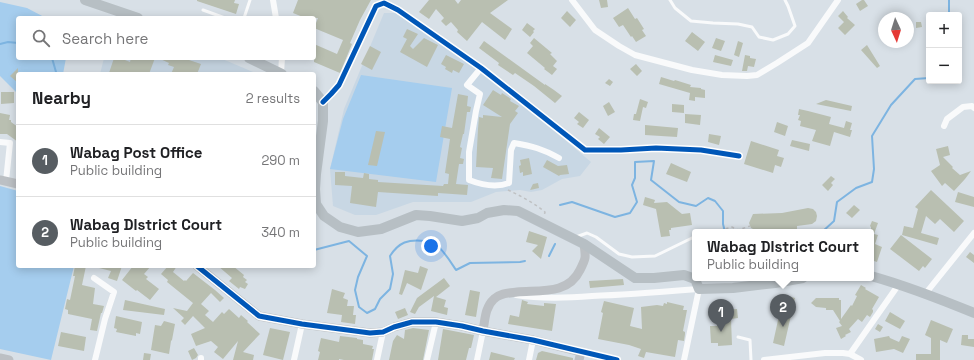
<!DOCTYPE html>
<html lang="en">
<head>
<meta charset="utf-8">
<style>
	body { margin:0; font-family:"Space Grotesk",sans-serif; background:#f6f6f6; color:#202124 }
	.controls { position:absolute; right:12px; top:12px; display:grid; overflow:hidden; border-radius:4px; box-shadow:0 2px 10px #0003 }
	.controls button { width:36px; height:36px; display:grid; place-items:center; padding:0; border:0; border-bottom:1px solid #e0e0e0; background:#fff; color:#202124; font:20px sans-serif }
	.compass { position:absolute; left:878px; top:12px; width:36px; height:36px; border-radius:50%; background:#fff; box-shadow:0 2px 10px #0003; rotate:176deg }
	.you { position:absolute; left:431px; top:246px; width:14px; height:14px; margin:-10px; border:3px solid #fff; border-radius:50%; background:#1a73e8; box-shadow:0 0 0 6px #1a73e833 }
	.badge { display:grid; place-items:center; width:26px; height:26px; border-radius:50%; background:#575d62; color:#fff; font-size:13px; font-weight:700 }
	.pin { position:absolute; translate:-50% -33px; filter:drop-shadow(0 1px 2px #0008) }
	.pin::after { content:''; position:absolute; top:21px; width:14px; height:12px; background:inherit; clip-path:polygon(0 0,100% 0,50% 100%) }
	.popup { position:absolute; left:692px; top:229px; width:182px; height:52px; box-sizing:border-box; display:grid; place-content:center; border-radius:4px; background:#fff; filter:drop-shadow(0 1px 3px #0005); font-size:13px; white-space:nowrap; color:#757577 }
	.popup b { font-size:15px; color:#202124 }
	.popup::after { content:''; position:absolute; left:50%; top:100%; margin-left:-8px; border:8px solid transparent; border-top-color:#fff }
	.list { margin:0; padding:0; list-style:none }
	h2 { display:flex; justify-content:space-between; align-items:center; height:52px; margin:0; padding:0 16px; font-size:17px }
	h2 small { font-size:13px; font-weight:400; color:#757577 }
	.list li { display:grid; grid-template-columns:26px 1fr auto; gap:12px; align-items:center; box-sizing:border-box; height:72px; padding:0 16px; border-top:1px solid #e0e0e0 }
	.list b { display:block; font-size:15px; white-space:nowrap }
	.list p { margin:0; font-size:13px; white-space:nowrap; color:#757577 }
	.list em { font-size:13px; font-style:normal; color:#757577 }
	.icon { flex:none; width:22px; height:22px; fill:none; stroke:currentColor; stroke-width:2; stroke-linecap:round; stroke-linejoin:round }
	.map { position:relative; flex:none; width:974px; height:360px; overflow:hidden }
	.search { position:absolute; background:#fff; box-shadow:0 2px 10px #0003; left:16px; top:16px; width:300px; height:44px; display:flex; align-items:center; gap:10px; box-sizing:border-box; padding:0 14px; border-radius:4px; color:#757577; font-size:15px }
	.panel { position:absolute; background:#fff; box-shadow:0 2px 10px #0003; left:16px; top:72px; width:300px; height:196px; border-radius:4px }
	.map>svg:first-child { display:block }
	.built { fill:#c8d7e4 }
	.green { fill:#a5cdee }
	.lines { fill:none; stroke-linecap:round; stroke-linejoin:round }
	.stream { stroke:#7db4e1; stroke-width:2 }
	.building { fill:#b9bfb1 }
	.path { stroke:#bfc1c3; stroke-width:1.5; stroke-dasharray:3 3; stroke-linecap:butt }
	.lane { stroke:#f9fafb; stroke-width:3 }
	.street { stroke:#f9fafb; stroke-width:6 }
	.secondary { stroke:#bcc0c4; stroke-width:9 }
	.primary { stroke:#b7bfc4; stroke-width:10 }
	.cycleway-casing { stroke:#fff; stroke-width:8 }
	.cycleway { stroke:#0057b8; stroke-width:5 }
</style>
</head>
<body>
<div class="map">
<svg width="974" height="360" viewBox="0 0 974 360">
	<rect width="100%" height="100%" fill="#d8e0e7"/>
	<path class="built" d="M384,13H395L449,48L493,79L591,162L580,176L562,179L542,190L531,192L520,190L496,192L471,202H413L376,215H355L333,206L330,169L344,109Z
		M104,58H220L258,74H100Z"/>
	<path class="green" d="M0,2L27,8L46,18H18V58H66L63,74H18V94L0,76Z
		M361,75L452,88L436,182L330,169L343,119Z
		M0,186L18,191V266H74L51,360L0,349Z"/>
	<g class="lines">
		<path class="stream" d="M949,15V0
			M0,44L8,42L18,43
			M52,58L56,72L55,74
			M959,62L960,67L959,68
			M560,205L572,202L615,217L630,213L637,202L632,185L635,178V162L654,161L651,180L679,202L696,206L708,198L715,201L723,211V224L725,232
			M822,232L834,221L837,202L856,188L872,182L874,169L872,136L891,105L915,79L929,78
			M314,250L349,241L367,256L358,277L355,290L359,307L367,313L375,309L380,299L390,289L393,274L390,256C399,242 408,239 425,241C428,241 432,241 434,243C443,249 450,261 456,270L470,263L520,262L525,261
			M549,256L555,244"/>
	</g>
	<path class="building" d="M197,0H235L234,3L239,4L236,14L197,1Z
		M298,0H371L360,20L350,43L352,44L340,73L314,62V44L337,54L343,40L314,28L318,18H302L303,17L293,13Z
		M429,0H455L458,4L461,0H508L490,13L512,29L505,40L482,22L467,41L457,32L458,30L451,22L446,26L441,21L444,18L436,9L429,19L419,12Z
		M599,0H607L608,7L601,8Z
		M862,0H864L868,6L860,11L856,4Z
		M628,8L635,19L637,18L644,29L642,30L646,36L636,42L632,36L631,37L623,25L619,27L613,18Z
		M567,11L576,20L570,27L561,18Z
		M843,11L848,17L847,18L855,25L845,35L838,28L844,22L838,16Z
		M916,22H921L922,27L916,28Z
		M527,23L535,29L533,31L534,32L530,37L522,30Z
		M407,29L418,34L410,46L413,49L424,38L438,45L427,67L400,52L407,39L403,37Z
		M692,32L705,42L698,51L685,41Z
		M534,38L552,53L550,54L557,61L553,66L557,69L552,75L544,69L545,68L527,53L533,46L530,43Z
		M716,38L725,41L721,51L712,48Z
		M484,41L545,85V84L554,90L562,96L555,103L534,86L515,73L513,75L498,65L499,63L479,48Z
		M738,41L743,43L739,57L734,55Z
		M867,45L880,66L877,68L861,50Z
		M370,46L381,52L372,70L361,64Z
		M446,55L464,64L459,73L453,70L452,73L445,69L446,67L441,64Z
		M715,55L733,60L731,66L713,62Z
		M745,55L750,56V58L756,59L754,67L748,66L747,71H742Z
		M114,58H120L130,62L131,58H155L149,74H112L109,73Z
		M158,58H183L201,64L197,74H171L174,67L168,65L169,63Z
		M636,64L642,71L637,76L630,69Z
		M18,68V83L10,76Z
		M661,77L674,81L675,80L691,85L690,87L701,88V89L705,90V98L695,97V101L689,100L690,93L659,84Z
		M609,79L613,82L610,86L605,83Z
		M493,90L501,95L502,93L511,99L510,101L519,106L515,111L518,113L510,124L502,179L491,178L493,168L476,167L478,129L479,117L483,118V115L502,117L483,105Z
		M1,92H14V103L1,104Z
		M458,94L468,96L467,106L471,107L470,112H467L464,134H463L460,147L462,148L460,158L464,159L463,164H459L456,184L468,185L467,195L438,193V196L378,192L376,207L350,203L352,186L335,185V172H345V176L363,178L364,173L369,174V179L378,180V182L443,186L444,184H448L449,174L445,173L450,139L440,137L442,126L452,128Z
		M640,99L648,102L646,108L643,107L640,121L633,120L634,114H636Z
		M826,100L852,106L851,111L816,104Z
		M609,102L615,112L608,116L603,106Z
		M672,104L684,105V113L672,112Z
		M799,109L808,111L831,117L829,124L844,128L846,121L852,123L850,130H852L850,137L834,132L830,146L812,141L816,130L800,126L801,121L798,120L800,115H798Z
		M579,112L589,120L583,128L577,124L579,122L574,118Z
		M0,113L10,115L9,120H11V122L18,127V142L7,134H0Z
		M685,114L701,115L700,125L685,123Z
		M777,122L788,126L785,136L774,132Z
		M645,125L678,128L677,137L645,135Z
		M599,128L610,137L604,144L598,139L600,137L595,134Z
		M376,131L385,132L377,166L368,165Z
		M709,134L721,136L719,145L708,142Z
		M792,140L810,144L809,151L790,146Z
		M751,141L779,150L777,156L784,158L781,167L775,165L773,173L744,164Z
		M948,146L950,155L943,157L953,167L952,168L960,175L971,171L965,179L954,191L945,183L942,186L931,171L940,165L936,149Z
		M529,158L532,174L523,176V172L520,173L519,166L521,165L520,160Z
		M547,160L558,166L567,165L569,174L560,175L559,176L543,167Z
		M671,163L691,172L687,182L666,174Z
		M831,176L835,179L831,183L833,185L828,191L822,185Z
		M538,183L539,188L530,190L533,184Z
		M931,190L964,221L954,232L940,219L935,224L926,216L921,233L939,238L937,245L902,235L904,226L913,228L918,209L915,207Z
		M958,192L974,197V207L955,202Z
		M645,197L655,200L654,203L667,202L682,214L690,213L692,225L671,228V230H669L670,236L661,237L656,209L643,205Z
		M854,205L860,210L852,218L846,213Z
		M808,208L813,209L816,212L817,216L816,221L812,224L797,226V232H770L769,229L755,230L751,228L749,223L753,214L782,213Z
		M872,221L878,223L874,234L878,235L875,244L882,247L877,262L871,260V227L870,226Z
		M529,231L547,237L541,259L532,251L538,245L526,242Z
		M901,235L932,259L925,268L923,266L919,271L890,249Z
		M970,252L974,255V263L966,257Z
		M75,266H86L82,285L95,288L93,304L104,306L102,313H101L97,331L90,330L92,319L68,314V310L65,309L67,299L70,300L75,276H73Z
		M99,266H122L117,281L108,278L111,271L99,268Z
		M133,266H151L144,274L148,277L146,279L159,289L150,300L137,290L136,291L122,280Z
		M168,266H177L173,272L184,281L185,280L186,281L193,273L215,290L224,298L220,302L211,293L201,304L209,311L205,315L213,322L222,312L224,314L229,309L239,318L241,315L248,321L247,322L260,334L243,352L254,355L253,360H233L238,341L223,359L214,352L218,347L211,341L196,346L191,334L205,328L193,316L185,325L181,321L184,318L173,308L187,311L193,303L167,282L168,280L161,274Z
		M218,266H233L244,275L243,277L247,280L245,282L248,284L245,289L240,287L239,289L229,281L232,278Z
		M420,266L428,269L421,290L407,283L402,295L399,294L405,270L418,273Z
		M444,278L450,286L436,297L446,300L444,307L448,308L447,315L431,311L434,296L419,307L415,314L410,312L417,298Z
		M623,279L624,285L590,288L589,281Z
		M861,285L866,288L865,289L879,297L872,309L873,310V312L870,317L867,315L862,322L858,319L849,329L851,332L845,335L846,336L841,339L836,328L842,326L839,322L840,321L833,310H826V308L816,307L811,303L816,298H839V300H841V319L851,305L852,306L857,296L855,295Z
		M332,289L345,293L343,298L348,300L347,306H354L353,315H356L355,324L341,322L342,315L327,313Z
		M470,290L480,292L476,317L465,315Z
		M784,295L795,298L784,346L773,343L780,311L777,310L778,304L782,305Z
		M125,300L165,309L164,315L123,310Z
		M522,300L528,302L527,304L544,306V303L556,304L552,331L508,324L510,315L519,317Z
		M604,301L634,308L630,326L642,329L641,307L657,305L663,306L664,303L667,304V302L684,306L683,310H687L683,331L685,332V334L684,341L678,340L675,357L646,352L644,358L638,356L641,349L629,345L598,339L603,313L601,312Z
		M725,307V310L737,309L738,318L731,319L732,345L718,346V343H711L710,326H717V308Z
		M405,308L408,315L398,319L395,312Z
		M890,312L905,321L900,329L885,321Z
		M116,316L142,322L140,334L136,333V336L116,332L117,329L114,328Z
		M931,320L953,329L947,343L940,340V360H916V354H931V338L925,335Z
		M164,321L175,324L172,340L170,342L171,341L169,354L151,350L155,325L161,326Z
		M878,324L883,327L880,332L875,329Z
		M270,328L290,332L283,360L263,355Z
		M413,328L429,330L423,360H389L393,341L397,335L404,339L405,330Z
		M443,329L474,335L471,348H469L466,360H438Z
		M61,332L86,337L84,351L58,346Z
		M962,335H968V339H974V347L961,345Z
		M340,336L357,338V339L363,340V344L373,346L372,349H374L372,360H344L339,359V360H318L320,352L318,351L321,338L339,342Z
		M889,336L890,338L899,342L902,336L910,339L903,353L894,349L876,352L874,339Z
		M194,348L198,355L196,358L192,360L188,351Z
		M542,351L573,358V360H536L538,353Z
		M491,352L515,358L514,360H489Z
		M144,353L151,354L150,360H143Z"/>
	<g class="lines">
		<path class="path" d="M508,190C521,196 534,203 545,212L544,216
			M714,232L732,227L738,230L750,226"/>
		<path class="lane" d="M670,0L675,8L691,21L713,23L738,24L752,27L759,37L773,40L788,34L795,26L788,6L785,0
			M203,10L225,18
			M244,18L250,0
			M576,237L587,233L596,237L619,254L632,257L655,256L692,238L695,237
			M738,337L750,340L751,360"/>
		<path class="street" d="M273,0L276,18
			M572,0L595,30L619,46L635,55L692,70L722,75L747,76L757,75L777,63L808,43L838,0
			M481,68L467,85L480,94L476,111L469,152V180C482,185 496,188 509,183L511,150L514,143C532,146 543,149 559,158
			M281,73L282,58
			M323,102L331,94L339,85L376,6L384,3L398,10L481,68L585,150H621L656,148L701,150L739,156
			M944,126L947,119L963,107L972,106L974,108
			M0,142L10,143L6,181
			M94,278L114,292L105,319L95,360
			M926,293L974,233
			M516,295C541,299 567,298 592,296C628,295 663,292 699,289L684,360
			M581,352L617,360
			M850,354L899,284
			M201,358V360
			M294,360L302,324
			M377,360L383,332
			M427,360L436,322
			M477,360L483,331
			M529,360L533,340
			M764,360L825,353H843L850,354L861,360"/>
		<path class="secondary" d="M0,180L18,184
			M197,266L259,316L302,324L370,333L383,332L394,327L412,322H436L462,326L483,331L533,340L581,352L579,360
			M483,331C485,320 485,307 494,299C500,293 509,293 517,292C540,290 568,295 580,270C586,258 586,258 584,244
			M0,358L9,360"/>
		<path class="primary" d="M85,0L138,18
			M249,58L282,74
			M314,91L323,102V121L316,174L315,189L316,204L324,216L340,227L358,232L381,229L416,215L430,216L462,221L478,218L487,213L504,210L518,211L584,244L635,278H654L684,275L695,279L699,289L733,288L775,283L803,278
			M871,276C907,286 940,299 974,313"/>
		<defs>
			<path id="cycleway" d="M323,102L331,94L339,85L376,6L384,3L398,10L481,68L585,150H621L656,148L701,150L739,156
				M197,266L259,316L302,324L370,333L383,332L394,327L412,322H436L462,326L483,331L533,340L617,360"/>
		</defs>
		<use href="#cycleway" class="cycleway-casing"/>
		<use href="#cycleway" class="cycleway"/>
	</g>
</svg>
<div class="controls">
<button>+</button>
<button>−</button>
</div>
<svg class="compass" viewBox="-18 -18 36 36"><path d="M0-13l5 13h-10z" fill="#e53935"/><path d="M0 13l5-13h-10z" fill="#757577"/></svg>
<div class="you"></div>
<div class="pin badge" style="left:721px;top:332px">1</div>
<div class="pin badge" style="left:783px;top:327px">2</div>
<div class="popup"><b>Wabag DIstrict Court</b>Public building</div>
<div class="search"><svg class="icon" aria-label="search" viewBox="0 0 24 24"><circle cx="10" cy="10" r="6"/><path d="M15 15l6 6"/></svg>Search here</div>
<section class="panel">
<h2>Nearby<small>2 results</small></h2>
<ul class="list">
<li><span class="badge">1</span><div><b>Wabag Post Office</b><p>Public building</p></div><em>290 m</em></li>
<li><span class="badge">2</span><div><b>Wabag DIstrict Court</b><p>Public building</p></div><em>340 m</em></li>
</ul>
</section>
</div>
</body>
</html>
